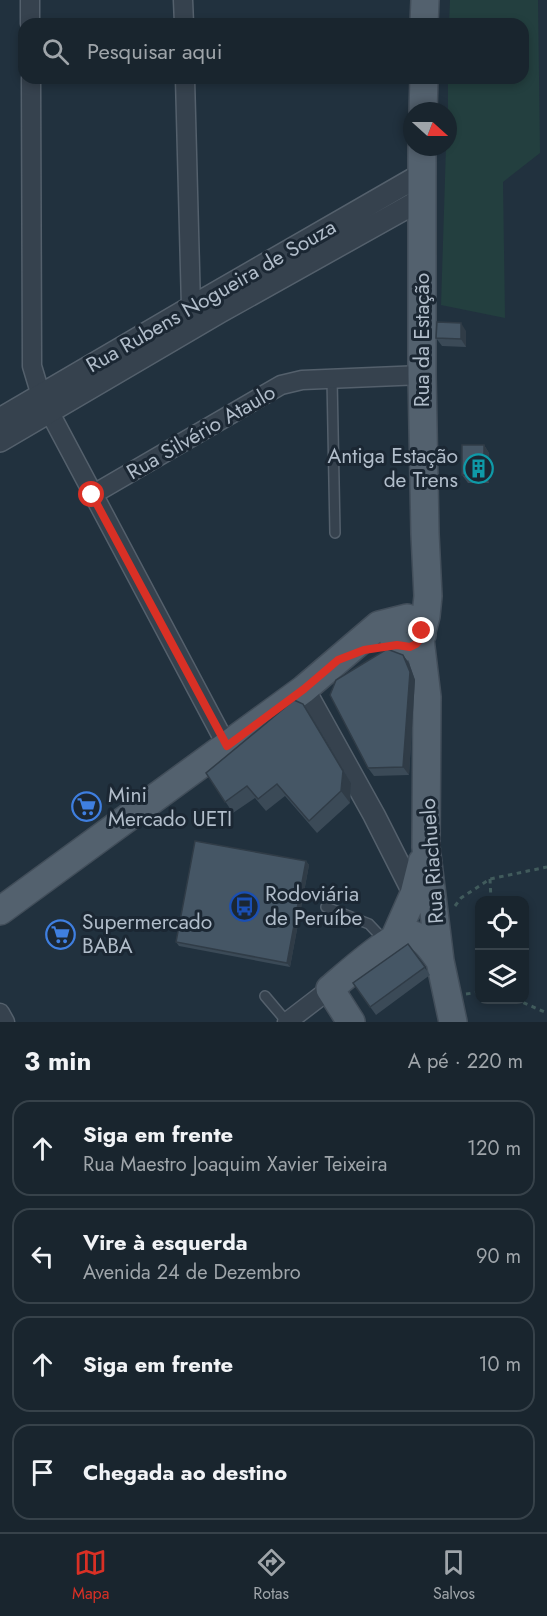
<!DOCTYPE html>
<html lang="pt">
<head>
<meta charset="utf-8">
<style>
	body { margin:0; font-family:Jost,sans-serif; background:#26313a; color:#f1f3f6 }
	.controls { position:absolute; right:18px; bottom:18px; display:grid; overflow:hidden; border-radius:12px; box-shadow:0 3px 9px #0003 }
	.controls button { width:54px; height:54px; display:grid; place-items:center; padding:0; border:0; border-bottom:2px solid #37424a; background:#19252e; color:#f1f3f6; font:30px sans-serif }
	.compass { position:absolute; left:403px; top:102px; width:54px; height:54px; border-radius:50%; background:#19252e; box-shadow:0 3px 9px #0003; rotate:111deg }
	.stop { position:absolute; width:18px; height:18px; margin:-14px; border:4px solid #d93025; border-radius:50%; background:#fff }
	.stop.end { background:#d93025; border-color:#fff; box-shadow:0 2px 6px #0008 }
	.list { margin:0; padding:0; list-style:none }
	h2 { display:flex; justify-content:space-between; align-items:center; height:78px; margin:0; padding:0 24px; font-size:26px }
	h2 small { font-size:20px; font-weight:400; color:#9fa5aa }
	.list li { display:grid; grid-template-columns:39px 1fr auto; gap:18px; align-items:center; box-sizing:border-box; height:96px; margin:0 12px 12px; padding:0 12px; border:2px solid #37424a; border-radius:18px }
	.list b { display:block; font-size:22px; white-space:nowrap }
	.list p { margin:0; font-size:20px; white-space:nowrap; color:#9fa5aa }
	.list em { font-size:20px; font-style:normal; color:#9fa5aa }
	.icon { flex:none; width:33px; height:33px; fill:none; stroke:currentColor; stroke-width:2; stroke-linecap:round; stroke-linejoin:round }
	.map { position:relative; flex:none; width:547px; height:1022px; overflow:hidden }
	.search { position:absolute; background:#19252e; box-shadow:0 3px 9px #0003; left:18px; right:18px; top:18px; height:66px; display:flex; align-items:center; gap:15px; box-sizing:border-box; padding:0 21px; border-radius:18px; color:#9fa5aa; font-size:22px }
	.sheet { height:510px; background:#19252e }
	nav { display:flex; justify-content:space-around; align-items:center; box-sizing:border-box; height:84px; border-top:2px solid #37424a; background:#19252e; font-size:16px; color:#9fa5aa }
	nav a { display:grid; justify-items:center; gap:3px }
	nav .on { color:#d93025 }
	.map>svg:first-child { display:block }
	.green { fill:#233f3f }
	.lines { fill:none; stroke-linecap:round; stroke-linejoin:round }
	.service-casing { stroke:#54606c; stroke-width:12 }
	.minor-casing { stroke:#54606c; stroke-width:21 }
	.tertiary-casing { stroke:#54606c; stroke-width:24 }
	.primary-casing { stroke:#424e5a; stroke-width:30 }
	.path { stroke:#415b5c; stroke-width:3; stroke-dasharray:4.5 4.5; stroke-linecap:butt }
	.service { stroke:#36424e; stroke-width:9 }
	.minor { stroke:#36424e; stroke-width:18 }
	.tertiary { stroke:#36424e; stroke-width:21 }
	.primary { stroke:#53616e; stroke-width:27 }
	.wall { fill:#3b4a57 }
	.shaded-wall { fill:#303c47 }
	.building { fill:#455665; stroke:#303c47; stroke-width:1.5 }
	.route { stroke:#d93025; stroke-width:8 }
	.labels { text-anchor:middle; stroke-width:6; stroke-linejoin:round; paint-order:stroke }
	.street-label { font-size:21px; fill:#b1bdca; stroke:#1b2733 }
	.poi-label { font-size:21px; fill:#b1bdca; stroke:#1b2733; text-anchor:start }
</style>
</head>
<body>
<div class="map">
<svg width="547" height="1022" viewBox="0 0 547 1022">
	<rect width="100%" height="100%" fill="#21313e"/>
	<path class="green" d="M450,0H538L540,153L503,182L505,318L441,305L446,147H448V78H523V24H449Z"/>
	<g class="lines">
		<defs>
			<path id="service" d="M332,378L335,533
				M326,907L369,924L385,941
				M265,996L287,1022"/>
			<path id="minor" d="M30,0V24
				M183,0L184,24
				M31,78L32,366L41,396L227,746
				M185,78L191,307L193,319
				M92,495L281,385L302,380L422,375
				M0,1013L5,1022
				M287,1022L330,989"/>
			<path id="tertiary" d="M0,419L191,307L422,174
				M0,441L220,312L422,199
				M304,689L374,815L414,894"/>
			<path id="primary" d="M424,24L425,0
				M423,111L424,78
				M422,631L426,616L428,596L425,534L422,375V147
				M420,639L427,697L426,847L440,961L453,1022
				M0,911L304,689L379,625L407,618L418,622L422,635L416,644L410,647H403L394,641L392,631L397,621
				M395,937L414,894L422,862
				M351,1022L330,989C343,978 395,931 409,934C424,936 432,950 440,961"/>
		</defs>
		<use href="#service" class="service-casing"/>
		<use href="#minor" class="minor-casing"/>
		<use href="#tertiary" class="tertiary-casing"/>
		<use href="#primary" class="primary-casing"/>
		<path class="path" d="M490,879L491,900
			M455,906L461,898L490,879L547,867
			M466,994L480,992
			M515,999L547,1013"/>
		<use href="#service" class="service"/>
		<use href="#minor" class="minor"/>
		<use href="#tertiary" class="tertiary"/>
		<use href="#primary" class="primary"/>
	</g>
	<path class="wall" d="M466,331V347L442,346L436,338Z
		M484,445L489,453V483H468L462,475Z
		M403,655L409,663L415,680L409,775L374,776L368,768Z
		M311,716L351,783L350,803L317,833L285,796L266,811L255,798L233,813L206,773Z
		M306,861L309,865L290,967L179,946L176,942Z
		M408,944L430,975L376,1015L353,983Z"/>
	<path class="shaded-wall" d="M461,323L466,331V347L461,339Z
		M484,445L489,453V483L484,475Z
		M403,655L409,663L415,680L409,775L403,767Z
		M303,704L311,716L351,783L350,803L341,791Z
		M306,861L309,865L290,967L287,963Z"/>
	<path class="building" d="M437,322L461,323V339L436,338Z
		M462,445H484V475H462Z
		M387,649L403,655L410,672L403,767L368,768L330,695L336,680Z
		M294,700L303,704L343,771L341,791L309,821L277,784L258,799L247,786L225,802L206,773Z
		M195,841L306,861L287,963L176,942Z
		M408,944L425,967L370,1007L353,983Z"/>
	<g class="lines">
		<path class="route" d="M92,495L227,746L304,689L338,660L364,650L397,645L410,647L416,644L420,639L422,631"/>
	</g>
	<defs>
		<symbol id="building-ring" viewBox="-11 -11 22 22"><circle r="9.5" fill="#1b2733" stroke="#0f9aa8" stroke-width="1.5"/><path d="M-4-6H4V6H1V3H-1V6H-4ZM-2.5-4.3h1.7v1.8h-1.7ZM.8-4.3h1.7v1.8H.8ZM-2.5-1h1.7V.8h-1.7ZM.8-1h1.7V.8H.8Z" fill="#0f9aa8"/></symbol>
		<symbol id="supermarket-ring" viewBox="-11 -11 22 22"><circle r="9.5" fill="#1b2733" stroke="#3f7fe0" stroke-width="1.5"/><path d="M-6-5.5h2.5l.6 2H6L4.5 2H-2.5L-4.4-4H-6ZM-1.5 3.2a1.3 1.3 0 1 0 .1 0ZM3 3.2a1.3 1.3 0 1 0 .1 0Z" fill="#3f7fe0"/></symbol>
		<symbol id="bus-ring" viewBox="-11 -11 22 22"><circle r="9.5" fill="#1b2733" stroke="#1a4fb4" stroke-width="1.5"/><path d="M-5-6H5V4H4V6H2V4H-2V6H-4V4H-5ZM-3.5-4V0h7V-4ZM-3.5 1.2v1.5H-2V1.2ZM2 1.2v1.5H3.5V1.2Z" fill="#1a4fb4"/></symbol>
	</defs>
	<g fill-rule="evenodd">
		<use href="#building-ring" x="462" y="452" width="33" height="33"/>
		<use href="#supermarket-ring" x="70" y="790" width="33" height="33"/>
		<use href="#bus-ring" x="228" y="890" width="33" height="33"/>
		<use href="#supermarket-ring" x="44" y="918" width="33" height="33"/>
	</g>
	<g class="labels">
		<g class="street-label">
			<text transform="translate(211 296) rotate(-30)" y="7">Rua Rubens Nogueira de Souza</text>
			<text transform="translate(422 340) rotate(-90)" y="7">Rua da Estação</text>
			<text transform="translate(201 432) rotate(-30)" y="7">Rua Silvério Ataulo</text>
			<text transform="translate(432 861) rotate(-94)" y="7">Rua Riachuelo</text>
		</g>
		<g class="poi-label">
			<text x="458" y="463" text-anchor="end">Antiga Estação<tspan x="458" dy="24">de Trens</tspan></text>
			<text x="108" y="802">Mini<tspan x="108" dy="24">Mercado UETI</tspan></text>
			<text x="265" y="901">Rodoviária<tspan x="265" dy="24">de Peruíbe</tspan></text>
			<text x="82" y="929">Supermercado<tspan x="82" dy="24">BABA</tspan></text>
		</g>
	</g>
</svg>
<div class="controls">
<button><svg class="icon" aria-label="locate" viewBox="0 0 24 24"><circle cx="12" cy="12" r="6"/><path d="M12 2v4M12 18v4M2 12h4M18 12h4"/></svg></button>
<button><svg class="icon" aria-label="layers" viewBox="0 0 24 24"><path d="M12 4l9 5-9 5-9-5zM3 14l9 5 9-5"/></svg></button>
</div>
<svg class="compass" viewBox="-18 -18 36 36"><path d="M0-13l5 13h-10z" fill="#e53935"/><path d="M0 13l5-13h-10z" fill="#9fa5aa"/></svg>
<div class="stop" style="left:92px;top:495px"></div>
<div class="stop end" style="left:422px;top:631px"></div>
<div class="search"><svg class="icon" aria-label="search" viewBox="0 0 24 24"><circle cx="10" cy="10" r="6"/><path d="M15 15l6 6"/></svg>Pesquisar aqui</div>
</div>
<section class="sheet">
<h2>3 min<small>A pé · 220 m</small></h2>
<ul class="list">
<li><svg class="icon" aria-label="ahead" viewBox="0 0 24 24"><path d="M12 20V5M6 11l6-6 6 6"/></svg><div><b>Siga em frente</b><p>Rua Maestro Joaquim Xavier Teixeira</p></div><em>120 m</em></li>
<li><svg class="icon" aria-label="left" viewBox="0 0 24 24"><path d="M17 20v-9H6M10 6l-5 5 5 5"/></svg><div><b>Vire à esquerda</b><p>Avenida 24 de Dezembro</p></div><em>90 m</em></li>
<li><svg class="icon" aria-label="ahead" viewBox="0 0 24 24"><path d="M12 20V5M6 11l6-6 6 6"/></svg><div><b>Siga em frente</b></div><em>10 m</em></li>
<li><svg class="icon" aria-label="arrive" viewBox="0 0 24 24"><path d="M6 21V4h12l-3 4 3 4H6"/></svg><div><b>Chegada ao destino</b></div></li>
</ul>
</section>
<nav>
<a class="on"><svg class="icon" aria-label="map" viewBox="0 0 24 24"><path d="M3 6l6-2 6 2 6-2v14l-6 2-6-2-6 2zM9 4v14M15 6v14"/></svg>Mapa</a>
<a><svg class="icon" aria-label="directions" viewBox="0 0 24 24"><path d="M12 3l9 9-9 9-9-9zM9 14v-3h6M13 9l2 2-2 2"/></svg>Rotas</a>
<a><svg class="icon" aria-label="saved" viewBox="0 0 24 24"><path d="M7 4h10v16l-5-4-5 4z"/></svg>Salvos</a>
</nav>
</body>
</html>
